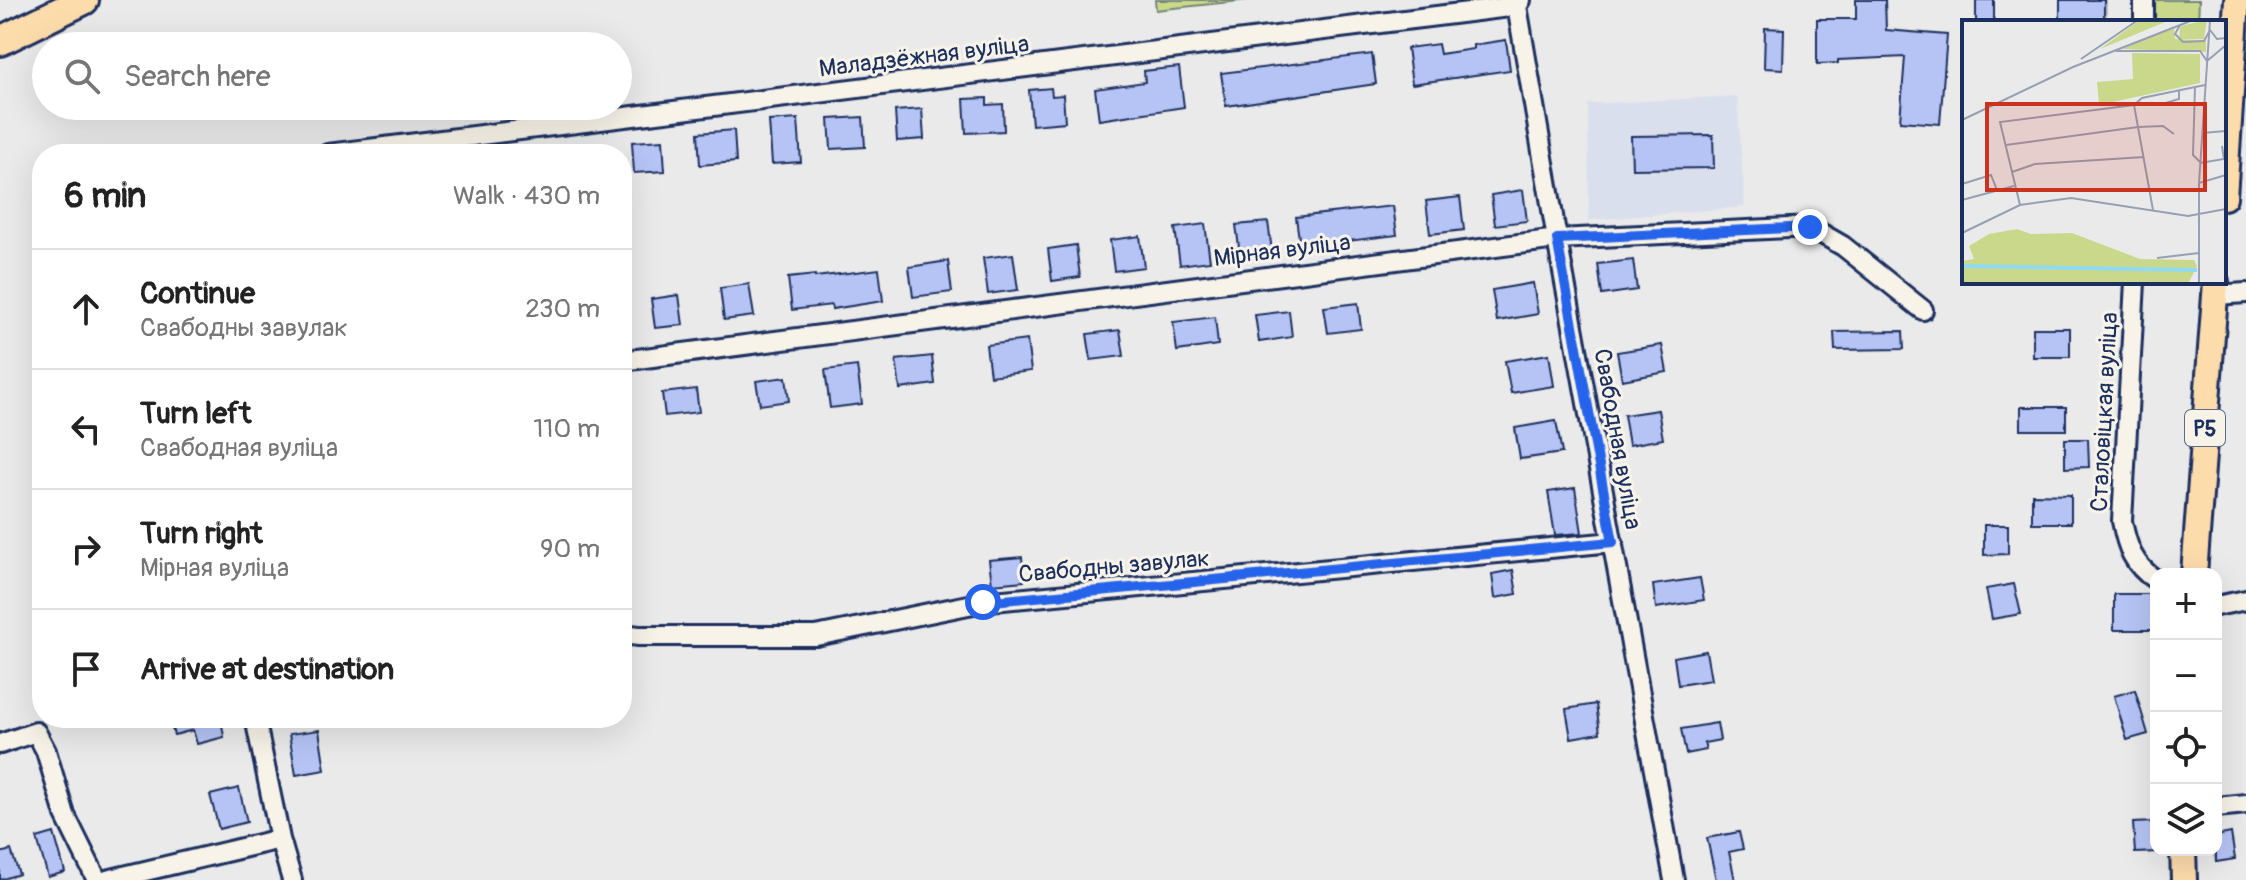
<!DOCTYPE html>
<html lang="en">
<head>
<meta charset="utf-8">
<style>
	body { margin:0; font-family:Pangolin,sans-serif; background:#f6f6f6; color:#222 }
	.controls { position:absolute; right:24px; bottom:24px; display:grid; overflow:hidden; border-radius:16px; box-shadow:0 8px 32px #0002 }
	.controls button { width:72px; height:72px; display:grid; place-items:center; padding:0; border:0; border-bottom:2px solid #e0e0e0; background:#fff; color:#222; font:40px sans-serif }
	.stop { position:absolute; width:24px; height:24px; margin:-18px; border:6px solid #2563eb; border-radius:50%; background:#fff }
	.stop.end { background:#2563eb; border-color:#fff; box-shadow:0 2px 8px #0008 }
	.list { margin:0; padding:0; list-style:none }
	h2 { display:flex; justify-content:space-between; align-items:center; height:104px; margin:0; padding:0 32px; font-size:34px }
	h2 small { font-size:26px; font-weight:400; color:#767676 }
	.list li { display:grid; grid-template-columns:52px 1fr auto; gap:24px; align-items:center; box-sizing:border-box; height:120px; padding:0 32px; border-top:2px solid #e0e0e0 }
	.list b { display:block; font-size:30px; white-space:nowrap }
	.list p { margin:0; font-size:26px; white-space:nowrap; color:#767676 }
	.list em { font-size:26px; font-style:normal; color:#767676 }
	.icon { flex:none; width:44px; height:44px; fill:none; stroke:currentColor; stroke-width:2; stroke-linecap:round; stroke-linejoin:round }
	.map { position:relative; flex:none; width:2246px; height:880px; overflow:hidden }
	.search { position:absolute; background:#fff; box-shadow:0 8px 32px #0002; left:32px; top:32px; width:600px; height:88px; display:flex; align-items:center; gap:20px; box-sizing:border-box; padding:0 28px; border-radius:44px; color:#767676; font-size:30px }
	.panel { position:absolute; background:#fff; box-shadow:0 8px 32px #0002; left:32px; top:144px; width:600px; height:584px; border-radius:32px }
	.map>svg:first-child { display:block }
	.built { fill:#dadfee }
	.green { fill:#cad88b; stroke:#728474; stroke-width:2 }
	.shadow { fill:#0003 }
	.building { fill:#b5c4f5; stroke:#1b2f5e; stroke-width:2 }
	.lines { fill:none; stroke-linecap:round; stroke-linejoin:round }
	.minor-casing { stroke:#1b2f5e; stroke-width:24 }
	.major-casing { stroke:#1b2f5e; stroke-width:30 }
	.highway-casing { stroke:#1b2f5e; stroke-width:34 }
	.minor { stroke:#f7f3e8; stroke-width:18 }
	.major { stroke:#fddcac; stroke-width:24 }
	.highway { stroke:#fddcac; stroke-width:28 }
	.route { stroke:#2563eb; stroke-width:10 }
	.labels { text-anchor:middle; stroke-width:6; stroke-linejoin:round; paint-order:stroke }
	.shield { fill:#f7f3e8; stroke:#5d6a87; stroke-width:2 }
	.shield-label { font-size:22px; font-weight:bold; fill:#1b2f5e }
	.street-label { font-size:24px; fill:#1b2f5e; stroke:#f7f3e8 }
	.inset-river { fill:none; stroke:#91dbf2; stroke-width:4 }
	.inset-road { fill:none; stroke:#979fb3; stroke-width:2 }
	.view { fill:#c8321e; fill-opacity:0.15; stroke:#c8321e; stroke-width:4 }
	.inset-edge { fill:none; stroke:#1b2f5e; stroke-width:4 }
</style>
</head>
<body>
<div class="map">
<svg width="2246" height="880" viewBox="0 0 2246 880">
	<rect width="100%" height="100%" fill="#eaeaeb"/>
	<filter id="ink" filterUnits="userSpaceOnUse"><feTurbulence type="fractalNoise" baseFrequency=".0125" numOctaves="2"/><feDisplacementMap in="SourceGraphic" scale="16" xChannelSelector="R" yChannelSelector="G"/><feConvolveMatrix kernelMatrix="1 2 1 2 8 2 1 2 1" color-interpolation-filters="sRGB"/></filter>
	<g filter="url(#ink)">
		<path class="built" d="M1737,96L1745,207L1589,220L1588,104Z"/>
		<path class="green" d="M1155,0H1249L1156,10Z
			M2155,0H2199L2198,22H2154Z"/>
		<path class="shadow" d="M1858,0H1886L1887,32L1947,38L1940,124L1902,120L1907,58L1839,60V64L1819,63L1859,21Z
			M2062,0H2107V22H2065L2062,19Z
			M1506,44L1510,70L1414,83L1438,46L1440,56Z
			M1371,56L1376,85L1229,106L1228,105Z
			M1178,69L1185,108L1101,119L1148,84Z
			M1050,90L1052,98H1064L1066,123L1035,125L1034,124Z
			M986,100L988,107H1003L1005,132L969,134L968,133Z
			M921,111L925,140L900,142L899,140Z
			M733,132L736,163L704,165L702,164Z
			M1712,137L1714,169L1634,168Z
			M662,142L666,172L638,173L636,172Z
			M1459,199L1465,231L1434,235L1432,233Z
			M1393,209L1397,236L1302,246Z
			M1140,238L1145,268L1117,272L1115,270Z
			M1075,248L1081,278L1056,281L1054,280Z
			M1633,262L1638,291L1605,295L1604,294Z
			M878,271L883,302L835,309L833,306L794,309Z
			M1533,285L1539,315L1500,322L1499,320Z
			M749,286L754,317L727,321L726,319Z
			M679,297L684,326L658,329L657,327Z
			M1215,320L1218,346L1179,350Z
			M2070,330L2071,358L2035,357Z
			M1902,333L1904,350L1837,349Z
			M1662,347L1667,373L1623,379Z
			M931,358L936,385L903,389L902,388Z
			M1549,358L1554,387L1512,392Z
			M857,368L863,405L834,409L832,407Z
			M2065,409L2067,431L2023,430Z
			M1657,412L1663,440L1632,445L1631,444Z
			M1556,423L1562,454L1524,460L1522,458Z
			M2071,497L2072,524L2034,522Z
			M2007,527L2009,555H1988L1986,554Z
			M1700,580L1704,601L1658,607Z
			M1705,654L1711,681L1682,686L1680,684Z
			M171,718H218L224,738L200,745L195,731L177,736Z
			M1717,725L1721,741L1705,744L1706,751L1689,754L1687,753Z
			M2154,824L2157,853L2138,854L2137,852Z
			M2231,835L2236,860L2215,863L2211,850H2216V838Z
			M11,852L19,876L0,880V855Z"/>
		<path class="building" d="M1856,0H1885L1886,30L1947,35L1940,124L1900,121L1905,57L1838,60V63L1817,64V19H1856Z
			M1976,0H1994V22H1976Z
			M2060,0H2104V20H2060Z
			M1765,28L1784,29L1783,69L1764,68Z
			M1506,40L1510,70L1412,84L1407,48L1438,44L1440,54L1473,49V45Z
			M1372,54L1376,84L1226,106L1221,73Z
			M1179,67L1184,107L1099,120L1095,89L1145,82L1144,71Z
			M1051,88L1052,96L1063,95L1065,122L1032,125L1029,90Z
			M987,98V105L1003,104L1004,131L966,133L964,99Z
			M922,109L924,139L897,141L895,111Z
			M863,117L865,147L831,149L829,119Z
			M798,119L801,162L772,164L769,121Z
			M734,130L736,162L700,165L698,133Z
			M1713,135L1714,168L1632,169L1631,136Z
			M663,140L665,171L634,173L632,142Z
			M1523,190L1527,221L1495,225L1491,195Z
			M1460,197L1464,230L1430,234L1426,201Z
			M1393,206L1397,235L1300,247L1296,217Z
			M1268,222L1272,251L1240,255L1236,225Z
			M1205,224L1210,261L1180,265L1175,228Z
			M1140,236L1144,267L1114,271L1110,240Z
			M1076,245L1080,277L1052,281L1048,249Z
			M1013,254L1018,290L988,294L983,258Z
			M1633,260L1637,290L1602,295L1598,264Z
			M948,261L952,292L913,297L909,267Z
			M879,269L883,301L832,309L831,305L792,310L788,278L815,275V277Z
			M1533,283L1538,314L1497,321L1492,290Z
			M749,284L754,316L724,320L720,288Z
			M679,295L683,325L655,328L651,299Z
			M1358,303L1361,329L1328,333L1324,307Z
			M1289,311L1292,337L1259,342L1255,315Z
			M1215,317L1218,345L1177,351L1173,322Z
			M2033,328H2070V357H2033Z
			M1120,330L1124,356L1091,360L1087,334Z
			M1903,331L1904,349L1835,350L1834,332Z
			M1027,340L1031,371L990,376L986,345Z
			M1662,345L1667,372L1622,380L1617,352Z
			M1549,354L1554,386L1511,393L1505,361Z
			M932,356L935,384L900,389L896,360Z
			M857,366L862,404L830,408L825,370Z
			M786,377L789,401L760,405L756,381Z
			M696,389L699,412L665,416L662,393Z
			M2021,407H2066V430H2021Z
			M1658,410L1663,439L1629,445L1624,415Z
			M1556,421L1562,453L1520,459L1515,428Z
			M2065,439H2088L2089,467L2065,468Z
			M1575,488L1582,533L1555,535L1548,492Z
			M2032,494L2071,495V523H2032Z
			M1984,525H2008V554L1984,555Z
			M1022,557L1024,581L992,584L989,560Z
			M1513,570L1517,594L1495,598L1492,574Z
			M1700,578L1704,600L1656,608L1653,585Z
			M2014,584L2021,614L1992,619L1986,589Z
			M2114,594H2156V630H2114Z
			M1706,651L1711,680L1678,685L1674,657Z
			M2135,690L2148,734L2127,740L2114,696Z
			M1596,704L1600,733L1571,738L1566,709Z
			M169,718H221L224,737L197,744L193,730L174,735Z
			M1717,723L1720,740L1704,743L1706,750L1686,754L1681,729Z
			M319,730L325,770L296,775L289,734Z
			M239,788L247,822L219,829L210,795Z
			M2154,822L2156,852L2135,853L2133,823Z
			M1739,832L1743,849L1729,852L1735,880H1716L1707,838Z
			M54,833L65,872L48,877L37,838Z
			M2231,833L2235,859L2216,862V836Z
			M11,850L19,874L0,880V853Z"/>
		<g class="lines">
			<defs>
				<path id="minor" d="M1517,6L1557,239L1674,880
					M2144,22V0
					M328,154L1517,6L1521,0
					M2135,282L2122,521C2127,547 2133,565 2156,580
					M2215,295L2246,293
					M622,361L1557,239L1810,227L1843,246L1923,310
					M2216,606L2246,600
					M622,634L639,636H816L983,602L1613,542
					M255,718L280,839L292,880
					M0,744L36,732L46,751L65,815L97,880
					M2216,807L2246,804
					M107,880L280,839"/>
				<path id="major" d="M2224,197L2237,0
					M2194,574L2216,282
					M2183,850L2184,880"/>
				<path id="highway" d="M0,41L84,0"/>
			</defs>
			<use href="#minor" class="minor-casing"/>
			<use href="#major" class="major-casing"/>
			<use href="#highway" class="highway-casing"/>
			<use href="#minor" class="minor"/>
			<use href="#major" class="major"/>
			<use href="#highway" class="highway"/>
		</g>
	</g>
	<g class="lines" filter="url(#ink)">
		<path class="route" d="M983,602L1613,542L1557,239L1810,227"/>
	</g>
	<g class="labels">
		<rect class="shield" x="2185" y="410" width="40" height="36" rx="6"/>
		<g class="shield-label">
			<text x="2205" y="436">Р5</text>
		</g>
		<g class="street-label">
			<text transform="translate(924 56) rotate(-7)" y="8">Маладзёжная вуліца</text>
			<text transform="translate(1282 250) rotate(-7)" y="8">Мірная вуліца</text>
			<text transform="translate(2104 412) rotate(-87)" y="8">Сталовіцкая вуліца</text>
			<text transform="translate(1618 439) rotate(80)" y="8">Свабодная вуліца</text>
			<text transform="translate(1114 566) rotate(-5)" y="8">Свабодны завулак</text>
		</g>
	</g>
	<g transform="translate(1962 20)">
		<rect width="264" height="264" fill="#eaeaeb"/>
		<path d="M178,0H208L138,29ZM245,0L242,19H217L218,6ZM212,7L213,19L244,20V32L160,29ZM170,33L238,34V63L137,85L135,62L171,59ZM55,209L69,214L110,213L178,239L232,240L235,246L226,264H0V241L12,239L7,226L27,214Z" fill="#cad88b"/>
		<path class="inset-river" d="M0,246L235,250"/>
		<path class="inset-road" d="M218,5L213,14L221,22L242,21L248,10L255,19L264,18M154,31H238L245,41L264,25M119,39L176,0M233,67L231,135L238,142M200,84L217,79V70M172,85L191,190M0,100L111,47L231,0M240,113L264,111M44,125L176,107L201,106L212,114M238,143L262,139L260,126M50,152L73,144L182,137M237,163L264,155M0,164L29,155L35,170M0,180L52,166M58,185L38,102L172,85L180,78L243,65M0,213L58,185L109,178L226,196L264,189M195,238L237,233M237,264V163L248,0"/>
		<path class="view" d="M25,84H243V170H25Z"/>
		<rect width="264" height="264" class="inset-edge"/>
	</g>
</svg>
<div class="controls">
<button>+</button>
<button>−</button>
<button><svg class="icon" aria-label="locate" viewBox="0 0 24 24"><circle cx="12" cy="12" r="6"/><path d="M12 2v4M12 18v4M2 12h4M18 12h4"/></svg></button>
<button><svg class="icon" aria-label="layers" viewBox="0 0 24 24"><path d="M12 4l9 5-9 5-9-5zM3 14l9 5 9-5"/></svg></button>
</div>
<div class="stop" style="left:983px;top:602px"></div>
<div class="stop end" style="left:1810px;top:227px"></div>
<div class="search"><svg class="icon" aria-label="search" viewBox="0 0 24 24"><circle cx="10" cy="10" r="6"/><path d="M15 15l6 6"/></svg>Search here</div>
<section class="panel">
<h2>6 min<small>Walk · 430 m</small></h2>
<ul class="list">
<li><svg class="icon" aria-label="ahead" viewBox="0 0 24 24"><path d="M12 20V5M6 11l6-6 6 6"/></svg><div><b>Continue</b><p>Свабодны завулак</p></div><em>230 m</em></li>
<li><svg class="icon" aria-label="left" viewBox="0 0 24 24"><path d="M17 20v-9H6M10 6l-5 5 5 5"/></svg><div><b>Turn left</b><p>Свабодная вуліца</p></div><em>110 m</em></li>
<li><svg class="icon" aria-label="right" viewBox="0 0 24 24"><path d="M7 20v-9h11M14 6l5 5-5 5"/></svg><div><b>Turn right</b><p>Мірная вуліца</p></div><em>90 m</em></li>
<li><svg class="icon" aria-label="arrive" viewBox="0 0 24 24"><path d="M6 21V4h12l-3 4 3 4H6"/></svg><div><b>Arrive at destination</b></div></li>
</ul>
</section>
</div>
</body>
</html>
